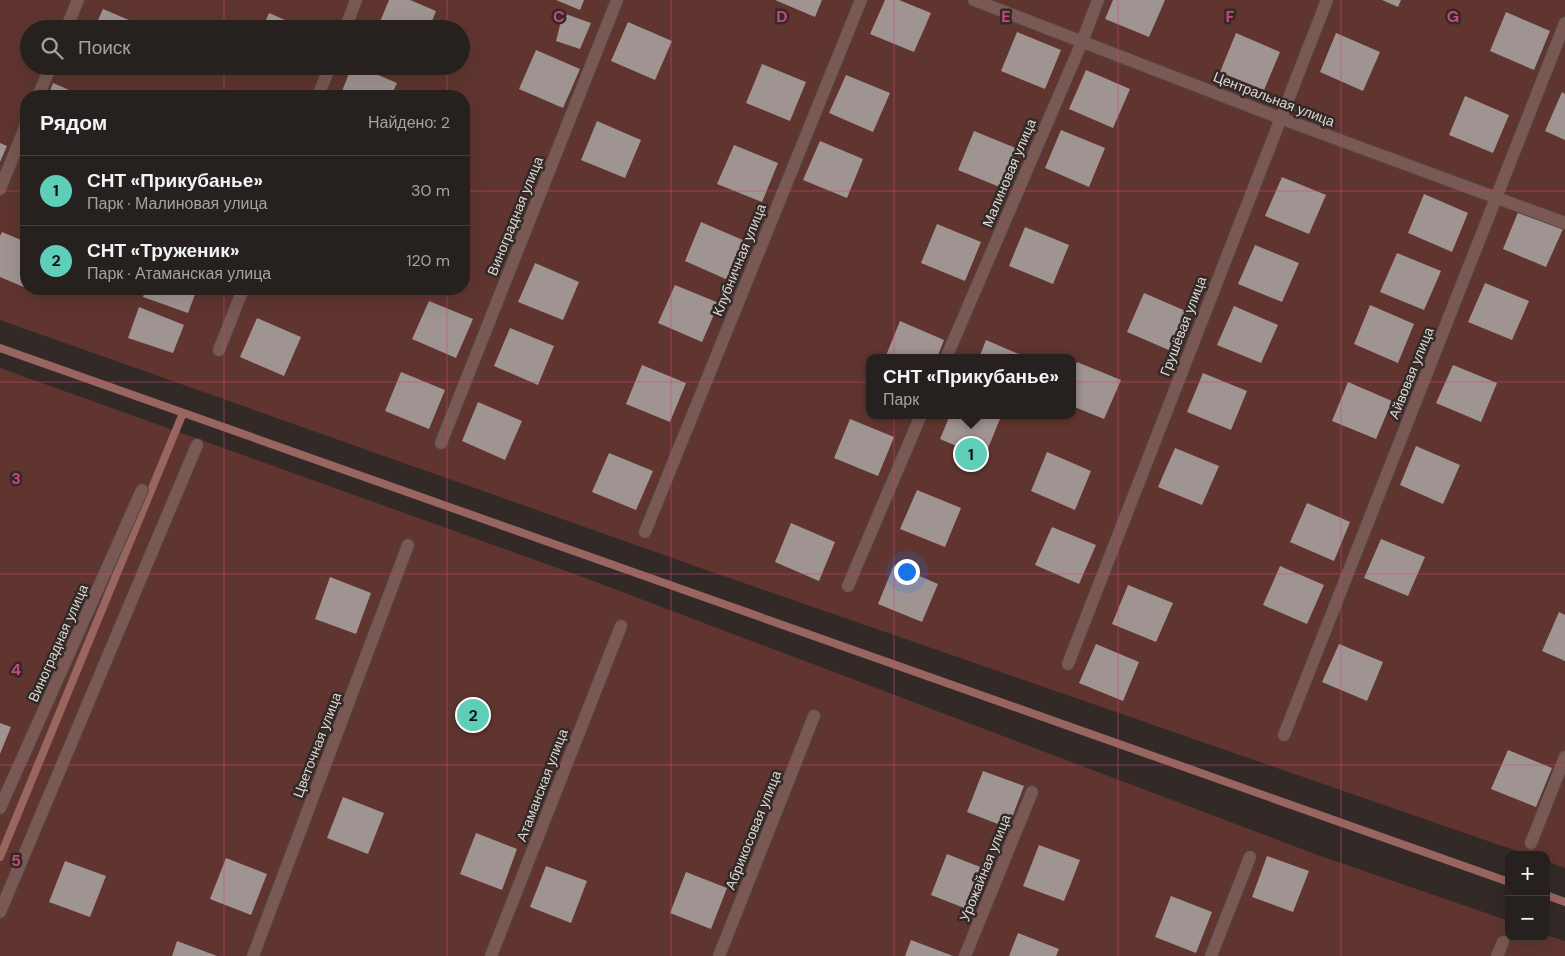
<!DOCTYPE html>
<html lang="ru">
<head>
<meta charset="utf-8">
<style>
	body { margin:0; font-family:"DM Sans",sans-serif; background:#2e2827; color:#f1f3f6 }
	.controls { position:absolute; right:15px; bottom:15px; display:grid; overflow:hidden; border-radius:10px; box-shadow:0 5px 20px #0002 }
	.controls button { width:45px; height:45px; display:grid; place-items:center; padding:0; border:0; border-bottom:1px solid #423e3c; background:#26201e; color:#f1f3f6; font:25px sans-serif }
	.you { position:absolute; left:906px; top:571px; width:18px; height:18px; margin:-12px; border:4px solid #fff; border-radius:50%; background:#1a73e8; box-shadow:0 0 0 8px #1a73e833 }
	.badge { display:grid; place-items:center; width:32px; height:32px; border-radius:50%; background:#5eceb8; color:#111; font-size:16px; font-weight:700 }
	.pin { position:absolute; translate:-50% -50%; border:2px solid #fff; box-shadow:0 1px 5px #0006 }
	.popup { position:absolute; left:866px; top:354px; width:210px; height:65px; box-sizing:border-box; display:grid; place-content:center; border-radius:10px; background:#26201e; filter:drop-shadow(0 1px 4px #0005); font-size:16px; white-space:nowrap; color:#a4a3a4 }
	.popup b { font-size:19px; color:#f1f3f6 }
	.popup::after { content:''; position:absolute; left:50%; top:100%; margin-left:-10px; border:10px solid transparent; border-top-color:#26201e }
	.list { margin:0; padding:0; list-style:none }
	h2 { display:flex; justify-content:space-between; align-items:center; height:65px; margin:0; padding:0 20px; font-size:21px }
	h2 small { font-size:16px; font-weight:400; color:#a4a3a4 }
	.list li { display:grid; grid-template-columns:32px 1fr auto; gap:15px; align-items:center; box-sizing:border-box; height:70px; padding:0 20px; border-top:1px solid #423e3c }
	.list b { display:block; font-size:19px; white-space:nowrap }
	.list p { margin:0; font-size:16px; white-space:nowrap; color:#a4a3a4 }
	.list em { font-size:16px; font-style:normal; color:#a4a3a4 }
	.icon { flex:none; width:28px; height:28px; fill:none; stroke:currentColor; stroke-width:2; stroke-linecap:round; stroke-linejoin:round }
	.map { position:relative; flex:none; width:1565px; height:956px; overflow:hidden }
	.search { position:absolute; background:#26201e; box-shadow:0 5px 20px #0002; left:20px; top:20px; width:450px; height:55px; display:flex; align-items:center; gap:12px; box-sizing:border-box; padding:0 18px; border-radius:28px; color:#a4a3a4; font-size:19px }
	.panel { position:absolute; background:#26201e; box-shadow:0 5px 20px #0002; left:20px; top:90px; width:450px; height:205px; border-radius:20px }
	.map>svg:first-child { display:block }
	.green { fill:#60352f; fill-rule:evenodd }
	.lines { fill:none; stroke-linecap:round; stroke-linejoin:round }
	.stream { stroke:#99655f; stroke-width:8 }
	.building { fill:#a09492 }
	.minor-casing { stroke:#4e4644; stroke-width:14 }
	.minor { stroke:#7a5853; stroke-width:12 }
	.grid { fill:none; stroke:#c9487a; stroke-width:1; stroke-opacity:0.55 }
	.labels { text-anchor:middle; stroke-width:5; stroke-linejoin:round; paint-order:stroke }
	.street-label { font-size:14px; fill:#ded8d7; stroke:#332a28 }
	.grid-label { font-size:16px; text-anchor:middle; font-weight:bold; fill:#c9487a; stroke:#332a28; stroke-width:5; stroke-linejoin:round; paint-order:stroke }
</style>
</head>
<body>
<div class="map">
<svg width="1565" height="956" viewBox="0 0 1565 956">
	<rect width="100%" height="100%" fill="#332a28"/>
	<path class="green" d="M0,0H1565V868L1546,861V855H1528L695,566L0,320ZM29,29H461V66H29ZM26,96H464V289H26ZM870,358H1072V415H870Z
		M0,368L580,576L1312,853L1509,921V937H1546V935L1565,941V956H0Z"/>
	<g class="lines">
		<path class="stream" d="M0,348L1509,882
			M0,857L183,413
			M1546,895L1565,902"/>
	</g>
	<path class="building" d="M389,0H410L436,11L429,29H377Z
		M556,0H584L580,10Z
		M775,0H822L815,17Z
		M885,0H899L931,13L914,52L870,34Z
		M1113,0H1165L1149,37L1105,19Z
		M1382,0H1401L1398,7Z
		M103,9L150,29H94Z
		M1506,12L1550,31L1534,70L1490,51Z
		M269,13L306,29H262Z
		M563,13L591,23L580,49L556,41Z
		M628,22L672,41L655,80L611,61Z
		M1017,32L1061,50L1045,89L1001,71Z
		M1236,33L1280,52L1264,90L1220,72Z
		M1336,33L1380,52L1363,91L1320,72Z
		M536,50L580,69L563,108L519,89Z
		M762,64L806,82L790,121L746,103Z
		M352,66H357L397,83L391,96H340Z
		M1086,70L1130,89L1113,128L1069,109Z
		M846,75L890,93L873,132L829,113Z
		M53,83L83,96H48Z
		M1562,92L1565,94V140L1545,131Z
		M1465,96L1509,115L1493,153L1449,135Z
		M597,121L641,140L625,178L581,160Z
		M1061,130L1105,148L1089,187L1045,168Z
		M974,131L1018,149L1002,188L958,170Z
		M820,141L863,159L847,198L803,180Z
		M0,143L7,146L0,162Z
		M734,145L778,163L762,202L717,184Z
		M1282,177L1326,195L1309,234L1265,216Z
		M1424,194L1468,213L1452,252L1408,233Z
		M1519,210L1563,229L1546,267L1503,249Z
		M701,222L745,241L728,280L685,261Z
		M937,224L981,242L965,281L921,263Z
		M1025,227L1069,245L1053,284L1009,266Z
		M2,232L26,242V288L0,277V236Z
		M1255,245L1299,263L1282,302L1238,284Z
		M1397,253L1441,271L1424,310L1380,292Z
		M535,263L579,282L563,320L518,302Z
		M1485,283L1529,301L1512,340L1468,322Z
		M675,285L719,303L702,342L658,323Z
		M146,289H197L188,313L143,297Z
		M1144,293L1188,312L1171,351L1127,332Z
		M429,301L473,319L456,358L412,339Z
		M1370,305L1414,324L1398,363L1354,344Z
		M1234,306L1278,325L1261,363L1217,345Z
		M139,307L184,325L173,353L128,338Z
		M257,318L301,337L284,376L240,357Z
		M900,321L944,340L937,358H885Z
		M510,328L554,346L538,385L494,366Z
		M986,340L1028,358H979Z
		M1077,362L1121,380L1104,419L1072,406V373Z
		M642,365L686,383L670,422L626,404Z
		M1453,365L1497,383L1481,422L1436,403Z
		M401,372L445,390L429,429L385,411Z
		M1203,373L1247,391L1231,430L1187,412Z
		M1348,382L1392,401L1376,439L1332,421Z
		M478,402L522,421L505,460L462,441Z
		M950,415H992L1000,419L984,458L940,439Z
		M850,419L894,437L878,476L834,458Z
		M1416,446L1460,465L1443,504L1400,485Z
		M1175,448L1219,466L1202,505L1158,487Z
		M1047,452L1091,471L1075,510L1031,491Z
		M609,453L653,471L636,510L592,492Z
		M917,490L961,508L945,547L900,529Z
		M1307,503L1350,522L1334,561L1290,542Z
		M791,523L835,542L819,581L775,562Z
		M1052,527L1096,545L1079,584L1035,565Z
		M1381,539L1425,557L1408,596L1364,578Z
		M894,565L938,584L922,622L878,604Z
		M1280,566L1324,585L1307,624L1263,605Z
		M330,577L371,593L356,634L315,619Z
		M1128,585L1173,603L1156,642L1112,624Z
		M1559,612L1565,615V661L1542,651Z
		M1096,644L1139,662L1123,701L1079,683Z
		M1339,644L1383,662L1367,701L1322,682Z
		M0,723L11,727L0,754Z
		M1508,750L1552,768L1536,807L1491,789Z
		M983,771L1024,786L1008,828L967,812Z
		M343,797L384,813L368,854L327,838Z
		M476,833L517,849L502,890L460,874Z
		M1039,845L1080,860L1064,901L1023,886Z
		M947,854L988,870L972,911L931,895Z
		M1267,856L1309,871L1293,912L1252,897Z
		M226,858L267,874L251,915L210,899Z
		M65,861L106,876L90,917L49,902Z
		M546,866L587,881L571,923L530,907Z
		M686,872L727,888L711,929L670,913Z
		M1171,896L1212,912L1196,953L1155,937Z
		M1018,933L1059,949L1056,956H1009Z
		M911,940L953,956H905Z
		M177,941L217,956H172Z"/>
	<g class="lines">
		<defs>
			<path id="minor" d="M974,0L1280,118L1565,223
				M66,29L78,0
				M345,29L356,0
				M38,96L51,66
				M318,96L330,66
				M0,189L26,125
				M219,350L243,289
				M946,358L1082,42L1098,0
				M441,443L617,0
				M645,532L861,0
				M848,586L921,415
				M1068,664L1327,0
				M1284,735L1565,23
				M0,808L142,490
				M1531,843L1565,757
				M0,912L197,445
				M253,956L408,545
				M491,956L621,626
				M719,956L814,716
				M965,956L1032,792
				M1211,956L1250,857
				M1497,956L1503,942"/>
		</defs>
		<use href="#minor" class="minor-casing"/>
		<use href="#minor" class="minor"/>
	</g>
	<path class="grid" d="M224,0V29M447,0V29M671,0V956M894,0V956M1118,0V956M1341,0V956M224,66V96M447,66V96M0,191H26M464,191H1565M224,289V956M447,289V956M0,382H1565M0,574H1565M0,765H1565"/>
	<g class="labels">
		<g class="street-label">
			<text transform="translate(1274 99) rotate(21)" y="5">Центральная улица</text>
			<text transform="translate(1009 173) rotate(-67)" y="5">Малиновая улица</text>
			<text transform="translate(515 216) rotate(-68)" y="5">Виноградная улица</text>
			<text transform="translate(739 260) rotate(-68)" y="5">Клубничная улица</text>
			<text transform="translate(1183 326) rotate(-69)" y="5">Грушёвая улица</text>
			<text transform="translate(1411 373) rotate(-68)" y="5">Айвовая улица</text>
			<text transform="translate(58 643) rotate(-66)" y="5">Виноградная улица</text>
			<text transform="translate(317 745) rotate(-69)" y="5">Цветочная улица</text>
			<text transform="translate(542 785) rotate(-69)" y="5">Атаманская улица</text>
			<text transform="translate(753 830) rotate(-68)" y="5">Абрикосовая улица</text>
			<text transform="translate(985 868) rotate(-68)" y="5">Урожайная улица</text>
		</g>
	</g>
	<g class="grid-label">
		<text x="559" y="22">C</text>
		<text x="782" y="22">D</text>
		<text x="1006" y="22">E</text>
		<text x="1230" y="22">F</text>
		<text x="1453" y="22">G</text>
		<text x="16" y="484">3</text>
		<text x="16" y="675">4</text>
		<text x="16" y="866">5</text>
	</g>
</svg>
<div class="controls">
<button>+</button>
<button>−</button>
</div>
<div class="you"></div>
<div class="pin badge" style="left:971px;top:454px">1</div>
<div class="popup"><b>СНТ «Прикубанье»</b>Парк</div>
<div class="pin badge" style="left:473px;top:715px">2</div>
<div class="search"><svg class="icon" aria-label="search" viewBox="0 0 24 24"><circle cx="10" cy="10" r="6"/><path d="M15 15l6 6"/></svg>Поиск</div>
<section class="panel">
<h2>Рядом<small>Найдено: 2</small></h2>
<ul class="list">
<li><span class="badge">1</span><div><b>СНТ «Прикубанье»</b><p>Парк · Малиновая улица</p></div><em>30 m</em></li>
<li><span class="badge">2</span><div><b>СНТ «Труженик»</b><p>Парк · Атаманская улица</p></div><em>120 m</em></li>
</ul>
</section>
</div>
</body>
</html>
